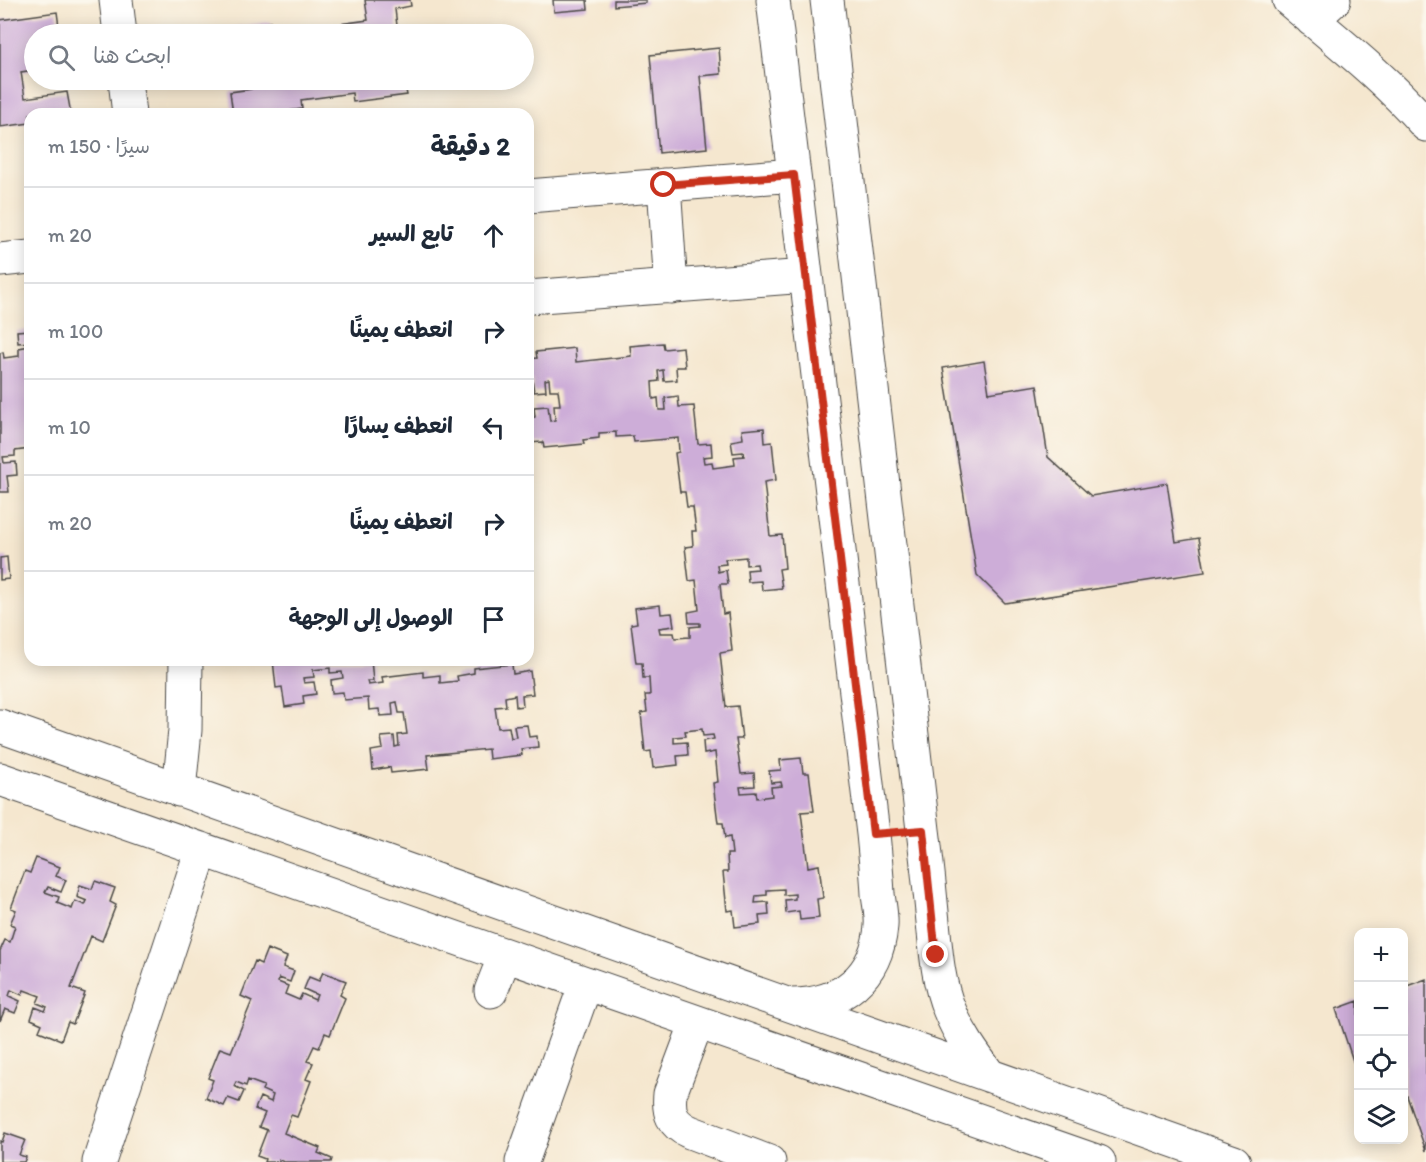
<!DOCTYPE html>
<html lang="ar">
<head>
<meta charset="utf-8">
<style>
	body { margin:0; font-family:Itim,"Playpen Sans Arabic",sans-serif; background:#f6f6f7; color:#1f2937; direction:rtl }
	.controls { position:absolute; right:18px; bottom:18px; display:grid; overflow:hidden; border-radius:12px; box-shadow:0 3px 15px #0003 }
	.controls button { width:54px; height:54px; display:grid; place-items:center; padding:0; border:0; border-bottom:2px solid #e0e1e3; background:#fff; color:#1f2937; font:30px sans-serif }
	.stop { position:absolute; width:18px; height:18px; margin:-14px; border:4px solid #c8321e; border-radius:50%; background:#fff }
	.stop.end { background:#c8321e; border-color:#fff; box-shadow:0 2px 6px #0008 }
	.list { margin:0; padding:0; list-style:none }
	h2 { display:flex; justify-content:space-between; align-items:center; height:78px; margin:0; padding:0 24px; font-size:26px }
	h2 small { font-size:20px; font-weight:400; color:#747a83 }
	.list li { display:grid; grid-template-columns:39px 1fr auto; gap:18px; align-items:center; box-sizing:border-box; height:96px; padding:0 24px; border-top:2px solid #e0e1e3 }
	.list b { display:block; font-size:22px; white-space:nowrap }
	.list em { font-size:20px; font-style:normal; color:#747a83 }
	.icon { flex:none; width:33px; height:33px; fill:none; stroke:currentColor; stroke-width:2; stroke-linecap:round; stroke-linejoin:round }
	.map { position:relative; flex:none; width:1426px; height:1162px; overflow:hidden; direction:ltr }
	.search { position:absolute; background:#fff; box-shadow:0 3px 15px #0003; left:24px; top:24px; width:510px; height:66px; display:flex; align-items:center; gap:15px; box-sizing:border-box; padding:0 21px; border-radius:33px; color:#747a83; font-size:22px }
	.panel { position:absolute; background:#fff; box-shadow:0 3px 15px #0003; left:24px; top:108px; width:510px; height:558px; border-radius:18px; direction:rtl }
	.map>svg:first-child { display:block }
	.building { fill:#cdadd8 }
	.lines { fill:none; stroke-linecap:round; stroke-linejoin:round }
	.minor-casing { stroke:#494744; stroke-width:35 }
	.minor { stroke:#fff; stroke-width:33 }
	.route { stroke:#c8321e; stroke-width:8 }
</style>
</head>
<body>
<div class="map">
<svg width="1426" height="1162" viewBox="0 0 1426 1162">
	<rect width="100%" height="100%" fill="#fbf7ec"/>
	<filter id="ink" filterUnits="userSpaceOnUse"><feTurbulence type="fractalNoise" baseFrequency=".0167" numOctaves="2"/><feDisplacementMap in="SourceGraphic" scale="12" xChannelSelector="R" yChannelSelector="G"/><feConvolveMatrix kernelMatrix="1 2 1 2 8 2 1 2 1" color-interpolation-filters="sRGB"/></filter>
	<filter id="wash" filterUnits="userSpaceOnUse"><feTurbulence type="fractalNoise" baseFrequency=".008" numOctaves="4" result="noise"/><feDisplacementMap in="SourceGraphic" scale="24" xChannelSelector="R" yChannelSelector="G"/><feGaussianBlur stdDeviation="1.35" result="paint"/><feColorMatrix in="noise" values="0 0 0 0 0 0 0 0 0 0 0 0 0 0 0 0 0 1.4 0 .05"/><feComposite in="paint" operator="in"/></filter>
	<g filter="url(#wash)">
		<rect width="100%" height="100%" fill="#f5e7cf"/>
		<g id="blocks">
			<path class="building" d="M365,0H410L411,6L395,9L398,34H326L325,26L368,20Z
				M553,0H587L588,9L554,12Z
				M614,0H646V3L614,6Z
				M57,12L60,34H34V70L21,72L25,98L67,92L71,114H30V123L0,127V20Z
				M271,22L273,34H222L221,29Z
				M719,48L721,74L700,76L707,148L659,153L650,55Z
				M249,80H404L407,95L353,102L352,93L301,100L302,109L266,114H233L230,92L251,89Z
				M27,320H30V342L18,343L17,331L29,330Z
				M663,343L664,349L683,347L685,367H676L677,380L664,381L663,370L658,371L659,381L652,382L653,399L658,398L659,410H666L665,398L678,396L679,407L694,406L698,444L711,443L712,456L703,457L704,463L712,462L713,468L735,465L734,457L744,456L743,452L733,453L731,441L743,439L742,430L764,428L765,443L772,442L776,480L764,482L770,536L782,535L785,568L779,569L782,588L762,590L761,581L748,582L747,570L758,569L757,564L746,565V557L725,559L726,564L717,565L718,572L726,570L728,584H720L723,614L728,613L732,651L720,653L726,707L738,706L742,739H736L741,774L754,773L755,786L740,787L741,793L756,792L757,798L772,796L771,787L782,786L781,782L771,783L769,771L781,770L780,760L801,758L803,773H809L814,811L801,812L808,867L819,865L823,898L817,899L819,918L800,920L799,911L786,913L785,900L795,899V894L784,895V889L767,890V895L756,896L755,903L768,902L769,915L759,916L760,924L735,927L733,910L727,911L723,872H728L727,854H732L730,837L725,838L723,823H718L713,783L718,782L715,752L704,754L703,741L714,739L713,735L703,736L702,729L685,731L686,736L674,737V743L687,742L688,755L677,756L678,765L653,768L651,751L645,752L641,713L647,712L645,695H650L649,678H643L642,663H636L631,624L637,623L635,608L660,605L661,614L672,613L674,626L659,628L660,633H674L675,638L690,637V627L700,626V623H689L688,612L699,610L696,580L689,581L685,547L693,546L692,531H696L693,507H687L685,492H680L675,453L679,452L678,438L634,442L633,436L616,437V432L599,433V438L583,440L584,444L544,448L543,442L528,443V419L535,417L534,407L548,406L550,421L555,420L554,405H560L558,390H550L549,379L545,380L546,391L534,392L532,379L528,380V359L537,358L536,352L575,348L576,362L631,356L630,346Z
				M30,346V449L15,451V456L3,457L4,463L16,462L17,475L7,476L9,492H0V353L3,352L4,358L19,356V348Z
				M984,361L989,393L1037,385L1048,457L1091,496L1167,483L1176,542L1199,538L1205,572L1005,603L977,575L943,368Z
				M7,557L9,579L0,580V558Z
				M273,660H371L373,681H367L368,685L383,683L382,677L423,672V677L440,675V683L458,681L457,676L474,673V668L512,664L513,674L530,671L533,694L522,695L523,706L516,707L515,695L505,697L506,706L495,707L498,728L509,727L511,738L516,737L514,726L527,725L529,737L537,736L538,747L521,749L522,755L489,759L488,749L427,755L429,769L391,773L390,767L373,770L371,751L383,749L381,737L394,736L395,747L399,746L398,735L407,734L404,713H399L397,702L392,703L393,715L380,716L379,709L369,710L368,698L344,700L343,692L332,693L331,680L343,678L342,672L330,673V668L313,670L314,677L303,678L304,683L314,682L316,694L303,696L304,704L285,707L282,687L276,688Z
				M36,858L60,867L56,876L66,880L61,892L48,887L45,892L59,897L57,903L72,909L75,901L85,905L87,901L77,897L80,885L92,889L95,881L115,888L110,902L116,905L102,941L91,936L71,988L85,993L73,1024L68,1022L61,1040L39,1031L42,1024L31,1019L35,1007L45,1011L47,1007L37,1003L40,996L24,990L22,995L11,990L9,996L20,1001L15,1013L5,1009L0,1021V951L5,940L10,942L15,926L10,924L16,910L11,908L25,871L30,873Z
				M267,949L287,957L283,967L294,971L290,982L279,978L278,982L288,986L285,994L299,1000L302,994L315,1000L317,995L304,989L309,977L319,981L323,972L346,981L340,995L345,998L330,1035L325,1033L319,1048L314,1046L307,1061L313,1063L306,1079L311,1081L297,1117L291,1115L284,1133L320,1148L318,1153L332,1159L331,1162H284L279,1160V1162H264L265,1159L257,1156L267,1130L259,1127L265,1113L255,1109L260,1097L271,1102L273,1095L262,1090L264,1086L248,1080L246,1086L236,1082L234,1086L244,1091L239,1102L228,1098L224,1106L206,1098L213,1080L208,1078L220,1048L231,1052L252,1001L241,996L255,961L261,964Z
				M1426,979V1151L1407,1096L1404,1097V987Z
				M1358,1001V1076L1336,1009Z
				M5,1133L25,1140L19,1155L26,1157L24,1162H0V1141L2,1142Z"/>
		</g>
	</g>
	<g filter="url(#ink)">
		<use href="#blocks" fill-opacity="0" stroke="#494744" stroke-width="1.5"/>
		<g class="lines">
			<defs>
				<path id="minor" d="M116,0L120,34
					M773,0L873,834C875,854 877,874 878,894C879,904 882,915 881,926C877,977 841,1005 792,1005
					M827,0L923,830C927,861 930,892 933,922C936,952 938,982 949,1009C959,1034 974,1055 990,1076
					M1289,0C1336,40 1385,78 1426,125
					M1312,20L1334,0
					M125,80L129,114
					M664,185L671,287
					M528,196L794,175
					M0,260L30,257
					M528,297L806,276
					M0,726L1234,1162
					M0,779L1099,1162
					M179,790L185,730L186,660
					M491,991L505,955
					M697,1022L670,1094C668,1113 672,1124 690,1132L769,1162
					M99,1162L202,849
					M522,1162L586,983"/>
			</defs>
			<use href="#minor" class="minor-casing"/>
			<use href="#minor" class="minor"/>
		</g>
	</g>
	<g class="lines" filter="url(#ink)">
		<path class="route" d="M664,185L794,175L873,834L923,830L936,955"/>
	</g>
</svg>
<div class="controls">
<button>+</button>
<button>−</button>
<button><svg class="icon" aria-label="locate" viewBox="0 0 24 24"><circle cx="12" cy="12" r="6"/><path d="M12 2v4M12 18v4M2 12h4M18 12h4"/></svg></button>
<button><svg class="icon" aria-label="layers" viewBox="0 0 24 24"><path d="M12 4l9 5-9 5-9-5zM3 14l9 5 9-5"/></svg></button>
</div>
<div class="stop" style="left:664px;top:185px"></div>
<div class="stop end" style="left:936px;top:955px"></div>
<div class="search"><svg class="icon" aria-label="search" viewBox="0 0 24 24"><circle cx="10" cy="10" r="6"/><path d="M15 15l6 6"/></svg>ابحث هنا</div>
<section class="panel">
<h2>2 دقيقة<small>سيرًا · 150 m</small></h2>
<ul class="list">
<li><svg class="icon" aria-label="ahead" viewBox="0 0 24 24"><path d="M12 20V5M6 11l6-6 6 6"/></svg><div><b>تابع السير</b></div><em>20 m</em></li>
<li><svg class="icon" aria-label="right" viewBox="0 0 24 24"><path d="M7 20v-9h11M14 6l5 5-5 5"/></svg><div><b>انعطف يمينًا</b></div><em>100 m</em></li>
<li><svg class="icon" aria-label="left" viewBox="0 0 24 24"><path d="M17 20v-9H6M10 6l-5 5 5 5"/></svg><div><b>انعطف يسارًا</b></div><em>10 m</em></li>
<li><svg class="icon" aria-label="right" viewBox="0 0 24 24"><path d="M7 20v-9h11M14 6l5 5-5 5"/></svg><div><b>انعطف يمينًا</b></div><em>20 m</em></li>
<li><svg class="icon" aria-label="arrive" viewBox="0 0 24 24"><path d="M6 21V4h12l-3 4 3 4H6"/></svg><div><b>الوصول إلى الوجهة</b></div></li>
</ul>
</section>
</div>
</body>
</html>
